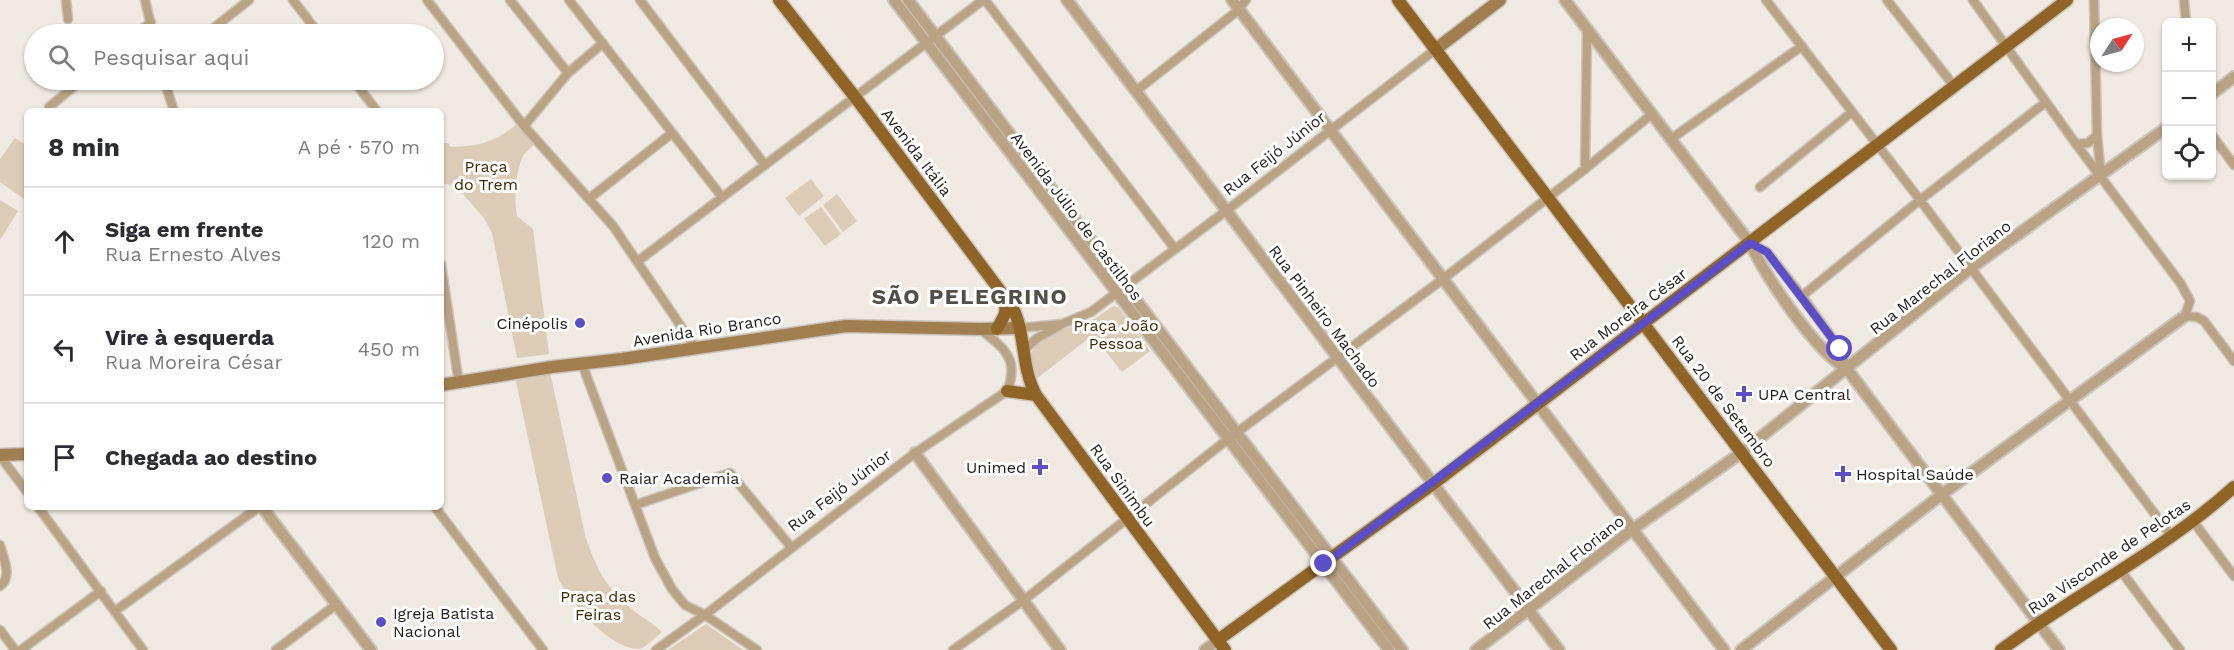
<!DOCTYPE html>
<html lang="pt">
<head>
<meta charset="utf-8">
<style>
	body { margin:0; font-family:"Work Sans",sans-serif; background:#f2f2f3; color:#2b2b33 }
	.controls { position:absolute; right:18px; top:18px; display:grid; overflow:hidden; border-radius:9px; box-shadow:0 2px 4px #0004 }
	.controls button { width:54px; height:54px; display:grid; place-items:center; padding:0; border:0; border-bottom:2px solid #e1e1e2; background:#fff; color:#2b2b33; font:30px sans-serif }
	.compass { position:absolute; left:2090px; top:18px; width:54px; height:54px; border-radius:50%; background:#fff; box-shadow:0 2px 4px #0004; rotate:54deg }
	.stop { position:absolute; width:18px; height:18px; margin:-14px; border:4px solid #5b4ec7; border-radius:50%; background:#fff }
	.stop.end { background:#5b4ec7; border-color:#fff; box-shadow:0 2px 6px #0008 }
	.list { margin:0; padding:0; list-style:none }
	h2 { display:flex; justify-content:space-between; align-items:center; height:78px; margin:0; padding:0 24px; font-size:26px }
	h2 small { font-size:20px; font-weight:400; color:#7c7c81 }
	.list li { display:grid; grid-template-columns:39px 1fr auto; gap:18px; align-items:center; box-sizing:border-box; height:108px; padding:0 24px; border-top:2px solid #e1e1e2 }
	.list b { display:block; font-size:22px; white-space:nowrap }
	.list p { margin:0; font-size:20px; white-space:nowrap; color:#7c7c81 }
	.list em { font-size:20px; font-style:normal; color:#7c7c81 }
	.icon { flex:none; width:33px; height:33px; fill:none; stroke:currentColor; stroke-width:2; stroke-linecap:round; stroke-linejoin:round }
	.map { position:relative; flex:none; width:2234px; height:650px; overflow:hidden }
	.search { position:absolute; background:#fff; box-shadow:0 2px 4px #0004; left:24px; top:24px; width:420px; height:66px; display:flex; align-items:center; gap:15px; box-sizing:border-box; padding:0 21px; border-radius:33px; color:#7c7c81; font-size:22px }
	.panel { position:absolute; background:#fff; box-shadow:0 2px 4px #0004; left:24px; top:108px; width:420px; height:402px; border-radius:9px }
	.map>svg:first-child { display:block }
	.green { fill:#dbcbb7 }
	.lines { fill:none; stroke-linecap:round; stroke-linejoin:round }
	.minor-casing { stroke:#cac4bd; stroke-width:11 }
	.tertiary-casing { stroke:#cac4bd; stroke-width:14 }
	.secondary-casing { stroke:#cac4bd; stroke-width:15 }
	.primary-casing { stroke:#cac4bd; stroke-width:15 }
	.minor { stroke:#baa284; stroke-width:8 }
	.tertiary { stroke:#baa284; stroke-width:10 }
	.secondary { stroke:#a17e50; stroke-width:12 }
	.primary { stroke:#8f6426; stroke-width:12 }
	.route { stroke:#5b4ec7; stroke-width:8 }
	.poi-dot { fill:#5b4ec7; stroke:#fff; stroke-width:2 }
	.labels { text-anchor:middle; stroke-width:6; stroke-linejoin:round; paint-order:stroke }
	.street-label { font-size:16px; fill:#1f1c19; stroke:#fff }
	.park-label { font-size:16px; fill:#422800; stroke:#fff }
	.poi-label { font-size:16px; fill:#1f1c19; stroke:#fff; text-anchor:start }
	.district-label { font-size:22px; font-weight:bold; letter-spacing:1.5px; fill:#544e47; stroke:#fff }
</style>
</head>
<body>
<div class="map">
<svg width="2234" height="650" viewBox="0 0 2234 650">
	<rect width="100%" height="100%" fill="#f0e9e1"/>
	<path class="green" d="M519,122L537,142C533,146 526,151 523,156C515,174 514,197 517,216L533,229L549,354L517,358L492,233L484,218L456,186L441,183V143H448L451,147C481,146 496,142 519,122Z
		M15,138L27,146V201L0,182V159Z
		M811,179L824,196L799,216L785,198Z
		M837,194L857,221L843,232L823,205Z
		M0,200L18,211L0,240Z
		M821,207L841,234L825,246L804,219Z
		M1114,306L1119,308L1150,351L1122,372L1093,335L1036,379C1031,373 1030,369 1030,362C1030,333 1075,327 1094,319C1101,316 1107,309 1114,306Z
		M550,372L585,535C594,563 605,587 628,606C639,616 652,622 662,632C655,637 648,646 640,649C609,650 569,600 558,578L515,377Z
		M706,624L743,650H668Z"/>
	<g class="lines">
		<defs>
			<path id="minor" d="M66,0L68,19
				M145,0L153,34
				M293,0L319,34
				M427,0L524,126L613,226L695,347
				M510,0L568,73
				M569,0L722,197
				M640,0L765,165
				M985,0L1175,249
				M1766,0L1920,200L2172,537
				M1887,0L1954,86
				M1973,0L2076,144L2181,284L2190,301L2185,316L2197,317L2204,321L2234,361
				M2094,0L2097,135L2101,176
				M2184,0L2186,22
				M136,34L151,22
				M206,34L249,0
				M164,80L174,111
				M353,80L377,111
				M1136,91L1236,12L1246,0
				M49,111V107L82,80
				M524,126L568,73L603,43
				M2212,135L2234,165
				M1671,139L1802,46
				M2076,144L2088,143L2097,135
				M1585,169L1587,30
				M1760,187L1852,112
				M590,198L672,133
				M1750,243L1767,252L1802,296L1840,349L1847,369
				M638,261L983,0
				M441,264L459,384
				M1802,296L1920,200L2046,102
				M1020,328L1062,324L1091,312L1226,211L1436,49
				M1023,351L1036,339L1059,326
				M582,364L655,558L672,589L685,605L705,615L757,650
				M0,456L27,492
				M635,505L730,473L791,547
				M38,507L143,650
				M435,507L543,650
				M2193,521L2234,576
				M0,545C3,557 13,577 0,586
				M2121,571L2180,650
				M115,611L259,507
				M0,630L15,650
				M21,650L101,591
				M276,650L337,604
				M656,650L710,611L915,453L1007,391C1020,359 1004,348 980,329
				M953,650L1024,600L1228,439L1443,279L1585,169L1652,114"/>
			<path id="tertiary" d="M894,0L1389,650
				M908,0L1402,650
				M1067,0L1559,650
				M1232,0L1724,650
				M1565,0L1750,243C1766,277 1815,351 1847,369L2059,650
				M2212,94L2234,77
				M915,453L1060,650
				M262,507L371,650
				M1205,650L1218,640
				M1476,650L1633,529L1741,453L1971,268L2166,128
				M1741,650L1941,495L2185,316"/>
			<path id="secondary" d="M1436,49L1500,0
				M441,385L552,367L622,359L846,326L980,329L1020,328
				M0,455L27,454"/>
			<path id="primary" d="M779,0L855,97L1013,308C1026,335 1021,368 1036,395L1225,650
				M1398,0L1891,650
				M997,329L1005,314L1006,297
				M1007,391L1036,395
				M1218,640L1433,484L2067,0
				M2001,650C2077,593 2163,551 2234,487"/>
		</defs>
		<use href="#minor" class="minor-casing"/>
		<use href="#tertiary" class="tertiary-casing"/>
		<use href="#secondary" class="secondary-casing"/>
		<use href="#primary" class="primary-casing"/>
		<use href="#minor" class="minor"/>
		<use href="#tertiary" class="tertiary"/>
		<use href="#secondary" class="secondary"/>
		<use href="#primary" class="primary"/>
	</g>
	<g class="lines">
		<path class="route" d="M1324,564L1750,243L1767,252L1840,349"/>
	</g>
	<g class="poi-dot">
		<circle cx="580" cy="323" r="6"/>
		<path d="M1741 385h6v6h6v6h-6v6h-6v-6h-6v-6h6z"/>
		<path d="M1037 458h6v6h6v6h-6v6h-6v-6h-6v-6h6z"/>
		<path d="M1840 465h6v6h6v6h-6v6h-6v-6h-6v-6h6z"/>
		<circle cx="607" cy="478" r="6"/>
		<circle cx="381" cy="622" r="6"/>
	</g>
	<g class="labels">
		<g class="street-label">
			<text transform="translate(917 152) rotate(53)" y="6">Avenida Itália</text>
			<text transform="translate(1274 153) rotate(-38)" y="6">Rua Feijó Júnior</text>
			<text transform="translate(1077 216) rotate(53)" y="6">Avenida Júlio de Castilhos</text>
			<text transform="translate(1940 277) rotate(-38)" y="6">Rua Marechal Floriano</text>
			<text transform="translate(1628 314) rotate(-37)" y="6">Rua Moreira César</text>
			<text transform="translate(1325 316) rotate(53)" y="6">Rua Pinheiro Machado</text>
			<text transform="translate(707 329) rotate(-9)" y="6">Avenida Rio Branco</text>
			<text transform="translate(1724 401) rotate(53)" y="6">Rua 20 de Setembro</text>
			<text transform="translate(1123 485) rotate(54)" y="6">Rua Sinimbu</text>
			<text transform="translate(839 490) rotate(-37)" y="6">Rua Feijó Júnior</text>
			<text transform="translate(2109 556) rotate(-34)" y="6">Rua Visconde de Pelotas</text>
			<text transform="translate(1553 572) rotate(-38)" y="6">Rua Marechal Floriano</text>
		</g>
		<g class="park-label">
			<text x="486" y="172">Praça<tspan x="486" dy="18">do Trem</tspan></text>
			<text x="1116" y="331">Praça João<tspan x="1116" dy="18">Pessoa</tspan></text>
			<text x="598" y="602">Praça das<tspan x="598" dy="18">Feiras</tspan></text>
		</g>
		<g class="poi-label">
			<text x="568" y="329" text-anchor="end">Cinépolis</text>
			<text x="1758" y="400">UPA Central</text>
			<text x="1026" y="473" text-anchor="end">Unimed</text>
			<text x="1856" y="480">Hospital Saúde</text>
			<text x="619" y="484">Raiar Academia</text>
			<text x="393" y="619">Igreja Batista<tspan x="393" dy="18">Nacional</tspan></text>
		</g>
		<g class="district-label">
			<text x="970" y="304">SÃO PELEGRINO</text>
		</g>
	</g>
</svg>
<div class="controls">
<button>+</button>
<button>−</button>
<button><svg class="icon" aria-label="locate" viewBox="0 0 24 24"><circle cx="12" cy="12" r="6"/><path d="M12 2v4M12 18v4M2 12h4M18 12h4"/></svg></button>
</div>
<svg class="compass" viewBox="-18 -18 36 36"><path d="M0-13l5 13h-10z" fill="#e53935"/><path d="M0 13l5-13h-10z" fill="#7c7c81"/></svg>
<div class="stop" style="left:1840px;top:349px"></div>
<div class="stop end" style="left:1324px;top:564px"></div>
<div class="search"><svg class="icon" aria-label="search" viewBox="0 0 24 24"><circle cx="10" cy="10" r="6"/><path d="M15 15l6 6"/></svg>Pesquisar aqui</div>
<section class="panel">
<h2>8 min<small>A pé · 570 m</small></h2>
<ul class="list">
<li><svg class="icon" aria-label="ahead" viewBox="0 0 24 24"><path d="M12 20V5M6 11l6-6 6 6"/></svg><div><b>Siga em frente</b><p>Rua Ernesto Alves</p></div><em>120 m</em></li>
<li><svg class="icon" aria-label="left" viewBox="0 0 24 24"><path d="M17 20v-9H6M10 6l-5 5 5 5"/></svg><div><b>Vire à esquerda</b><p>Rua Moreira César</p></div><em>450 m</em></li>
<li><svg class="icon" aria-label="arrive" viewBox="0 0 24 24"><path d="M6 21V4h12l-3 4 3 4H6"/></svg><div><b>Chegada ao destino</b></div></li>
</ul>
</section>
</div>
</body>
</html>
